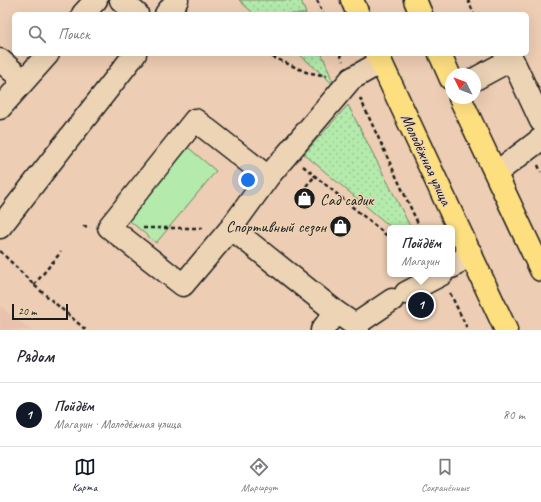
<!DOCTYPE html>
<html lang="ru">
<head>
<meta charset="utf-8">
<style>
	body { margin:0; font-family:Caveat,sans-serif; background:#f2f2f3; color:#2b2b33 }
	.compass { position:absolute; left:445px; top:68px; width:36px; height:36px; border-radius:50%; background:#fff; box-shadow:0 4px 16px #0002; rotate:312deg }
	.scale { position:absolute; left:12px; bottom:10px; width:56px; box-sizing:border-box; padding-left:4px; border:2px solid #1c1c1c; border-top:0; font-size:11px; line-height:14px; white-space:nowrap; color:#1c1c1c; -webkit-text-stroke:3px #edd4b5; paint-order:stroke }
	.you { position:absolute; left:248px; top:180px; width:14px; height:14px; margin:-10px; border:3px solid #fff; border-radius:50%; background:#1a73e8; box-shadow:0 0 0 6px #1a73e833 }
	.badge { display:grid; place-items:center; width:26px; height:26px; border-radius:50%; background:#111827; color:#fff; font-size:13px; font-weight:700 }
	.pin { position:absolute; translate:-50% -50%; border:2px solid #fff; box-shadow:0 1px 4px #0006 }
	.popup { position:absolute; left:387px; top:225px; width:68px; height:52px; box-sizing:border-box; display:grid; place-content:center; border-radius:6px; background:#fff; filter:drop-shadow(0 1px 3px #0005); font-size:13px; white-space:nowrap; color:#7c7c81 }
	.popup b { font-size:15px; color:#2b2b33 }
	.popup::after { content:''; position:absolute; left:50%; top:100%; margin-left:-8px; border:8px solid transparent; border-top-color:#fff }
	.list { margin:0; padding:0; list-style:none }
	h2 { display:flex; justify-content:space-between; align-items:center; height:52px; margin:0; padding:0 16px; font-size:17px }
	h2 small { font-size:13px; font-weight:400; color:#7c7c81 }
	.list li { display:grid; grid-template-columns:26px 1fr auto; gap:12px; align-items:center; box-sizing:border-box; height:64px; padding:0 16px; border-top:1px solid #e1e1e2 }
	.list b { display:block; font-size:15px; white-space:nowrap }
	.list p { margin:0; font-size:13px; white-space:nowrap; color:#7c7c81 }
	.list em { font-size:13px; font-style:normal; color:#7c7c81 }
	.icon { flex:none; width:22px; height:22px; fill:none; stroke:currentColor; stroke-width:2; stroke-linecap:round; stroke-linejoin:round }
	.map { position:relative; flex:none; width:541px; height:330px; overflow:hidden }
	.search { position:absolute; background:#fff; box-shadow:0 4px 16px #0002; left:12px; right:12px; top:12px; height:44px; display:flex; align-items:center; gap:10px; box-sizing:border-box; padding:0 14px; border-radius:6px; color:#7c7c81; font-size:15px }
	.sheet { height:116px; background:#fff }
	nav { display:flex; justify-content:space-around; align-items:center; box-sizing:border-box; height:56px; border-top:1px solid #e1e1e2; background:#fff; font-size:11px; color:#7c7c81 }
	nav a { display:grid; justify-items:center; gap:2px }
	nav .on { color:#111827 }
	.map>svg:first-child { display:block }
	.built { fill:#e9c2ae }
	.grass { fill:url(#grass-dots); stroke:#688364 }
	.green { fill:#b4eaac; stroke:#688364 }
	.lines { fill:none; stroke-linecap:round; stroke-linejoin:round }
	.minor-casing { stroke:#1c1c1c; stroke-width:25 }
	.major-casing { stroke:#1c1c1c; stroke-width:25 }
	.path { stroke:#1c1c1c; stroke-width:2.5; stroke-dasharray:4 3; stroke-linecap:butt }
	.minor { stroke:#edd4b5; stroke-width:22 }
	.major { stroke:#fedf80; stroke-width:22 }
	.labels { text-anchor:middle; stroke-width:3; stroke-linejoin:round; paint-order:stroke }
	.street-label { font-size:16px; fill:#1c1c1c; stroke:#edd4b5 }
	.poi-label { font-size:16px; fill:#1c1c1c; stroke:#edd4b5; text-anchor:start }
</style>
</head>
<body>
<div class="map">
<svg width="541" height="330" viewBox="0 0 541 330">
	<defs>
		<pattern id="grass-dots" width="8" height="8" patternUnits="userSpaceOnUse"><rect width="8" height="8" fill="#b4eaac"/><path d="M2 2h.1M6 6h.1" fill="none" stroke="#9ac893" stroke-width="1.8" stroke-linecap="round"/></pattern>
	</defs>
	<rect width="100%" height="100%" fill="#edcdb3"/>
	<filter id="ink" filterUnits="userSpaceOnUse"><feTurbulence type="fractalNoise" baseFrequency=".025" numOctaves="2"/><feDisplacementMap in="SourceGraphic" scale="8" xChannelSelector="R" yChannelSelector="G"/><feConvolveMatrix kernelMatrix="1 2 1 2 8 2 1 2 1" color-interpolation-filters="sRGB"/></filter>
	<g filter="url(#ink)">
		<path class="built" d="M0,306L30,330H0Z"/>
		<path class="grass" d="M239,0H301L306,14H254Z
			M299,54H322L334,85Z
			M348,105L411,228H392L304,154Z"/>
		<path class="green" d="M184,144L216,171L156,243L123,215Z"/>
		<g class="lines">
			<defs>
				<path id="minor" d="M121,0L137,14
					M83,14L96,0
					M166,14L177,0
					M0,60L24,81
					M475,79L512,59L541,121
					M0,108L48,54
					M496,173L541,139
					M268,177L195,120L109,227L183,285L231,228L268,177L351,79L381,62
					M0,227L135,54
					M231,228L336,312L355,325L358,330
					M452,267L471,253
					M406,293L442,274
					M355,325L392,300
					M322,330L336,312"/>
				<path id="major" d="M352,0L358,14
					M415,0L421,14
					M377,54L506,330
					M440,54L451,79
					M460,98L541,270"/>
			</defs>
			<use href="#minor" class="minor-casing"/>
			<use href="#major" class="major-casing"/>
			<path class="path" d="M317,0L323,14
				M468,0L474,14
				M266,54L306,72L327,76
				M340,54L343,61
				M360,98L420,228
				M538,165L541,172
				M303,166L390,238
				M306,186L315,176
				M83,226L90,227
				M143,228H204
				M0,251L34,285L86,330
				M34,285L61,252
				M450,293L468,330"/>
			<use href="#minor" class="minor"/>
			<use href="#major" class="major"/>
		</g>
	</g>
	<defs>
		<symbol id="shop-disc" viewBox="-11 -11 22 22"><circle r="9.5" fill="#1c1c1c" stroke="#edd4b5"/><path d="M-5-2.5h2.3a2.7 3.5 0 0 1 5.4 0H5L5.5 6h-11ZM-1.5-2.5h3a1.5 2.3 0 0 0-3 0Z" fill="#fff"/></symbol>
	</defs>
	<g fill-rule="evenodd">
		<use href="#shop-disc" x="292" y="186" width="25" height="25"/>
		<use href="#shop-disc" x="328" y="214" width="25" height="25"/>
	</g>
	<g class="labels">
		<g class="street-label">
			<text transform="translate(427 159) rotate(65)" y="6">Молодёжная улица</text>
		</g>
		<g class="poi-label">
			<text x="320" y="205">Сад садик</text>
			<text x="326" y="232" text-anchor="end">Спортивный сезон</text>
		</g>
	</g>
</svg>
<svg class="compass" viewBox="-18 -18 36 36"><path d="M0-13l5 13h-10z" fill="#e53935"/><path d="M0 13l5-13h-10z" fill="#7c7c81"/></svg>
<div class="scale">20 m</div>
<div class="you"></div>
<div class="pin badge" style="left:421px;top:305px">1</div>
<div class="popup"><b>Пойдём</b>Магазин</div>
<div class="search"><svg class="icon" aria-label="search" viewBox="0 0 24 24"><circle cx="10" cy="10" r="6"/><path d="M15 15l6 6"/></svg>Поиск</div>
</div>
<section class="sheet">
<h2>Рядом<small></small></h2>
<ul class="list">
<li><span class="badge">1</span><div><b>Пойдём</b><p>Магазин · Молодёжная улица</p></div><em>80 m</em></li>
</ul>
</section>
<nav>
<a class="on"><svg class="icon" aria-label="map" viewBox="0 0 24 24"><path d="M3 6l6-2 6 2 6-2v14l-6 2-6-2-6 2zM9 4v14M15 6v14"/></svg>Карта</a>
<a><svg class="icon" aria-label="directions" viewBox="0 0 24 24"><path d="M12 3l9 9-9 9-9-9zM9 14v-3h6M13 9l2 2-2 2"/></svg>Маршрут</a>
<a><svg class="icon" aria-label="saved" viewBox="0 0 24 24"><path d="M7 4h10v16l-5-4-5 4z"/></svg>Сохранённые</a>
</nav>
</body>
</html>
